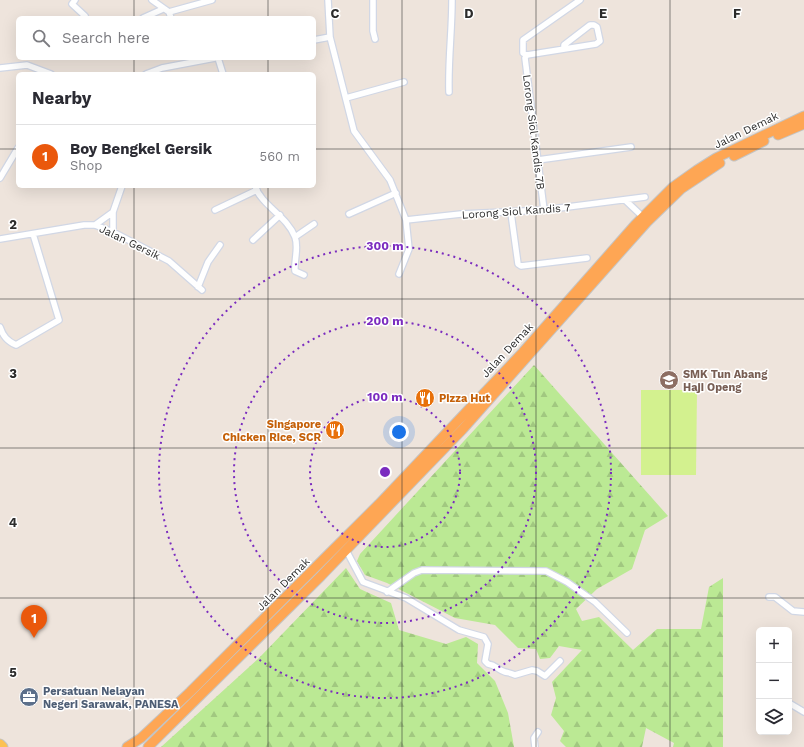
<!DOCTYPE html>
<html lang="en">
<head>
<meta charset="utf-8">
<style>
	body { margin:0; font-family:"Work Sans",sans-serif; background:#f2f2f3; color:#2b2b33 }
	.controls { position:absolute; right:12px; bottom:12px; display:grid; overflow:hidden; border-radius:6px; box-shadow:0 4px 16px #0002 }
	.controls button { width:36px; height:36px; display:grid; place-items:center; padding:0; border:0; border-bottom:1px solid #e1e1e2; background:#fff; color:#2b2b33; font:20px sans-serif }
	.you { position:absolute; left:399px; top:432px; width:14px; height:14px; margin:-10px; border:3px solid #fff; border-radius:50%; background:#1a73e8; box-shadow:0 0 0 6px #1a73e833 }
	.badge { display:grid; place-items:center; width:26px; height:26px; border-radius:50%; background:#ea580c; color:#fff; font-size:13px; font-weight:700 }
	.pin { position:absolute; translate:-50% -33px; filter:drop-shadow(0 1px 2px #0008) }
	.pin::after { content:''; position:absolute; top:21px; width:14px; height:12px; background:inherit; clip-path:polygon(0 0,100% 0,50% 100%) }
	.list { margin:0; padding:0; list-style:none }
	h2 { display:flex; justify-content:space-between; align-items:center; height:52px; margin:0; padding:0 16px; font-size:17px }
	h2 small { font-size:13px; font-weight:400; color:#7c7c81 }
	.list li { display:grid; grid-template-columns:26px 1fr auto; gap:12px; align-items:center; box-sizing:border-box; height:64px; padding:0 16px; border-top:1px solid #e1e1e2 }
	.list b { display:block; font-size:15px; white-space:nowrap }
	.list p { margin:0; font-size:13px; white-space:nowrap; color:#7c7c81 }
	.list em { font-size:13px; font-style:normal; color:#7c7c81 }
	.icon { flex:none; width:22px; height:22px; fill:none; stroke:currentColor; stroke-width:2; stroke-linecap:round; stroke-linejoin:round }
	.map { position:relative; flex:none; width:804px; height:747px; overflow:hidden }
	.search { position:absolute; background:#fff; box-shadow:0 4px 16px #0002; left:16px; top:16px; width:300px; height:44px; display:flex; align-items:center; gap:10px; box-sizing:border-box; padding:0 14px; border-radius:6px; color:#7c7c81; font-size:15px }
	.panel { position:absolute; background:#fff; box-shadow:0 4px 16px #0002; left:16px; top:72px; width:300px; height:116px; border-radius:6px }
	.map>svg:first-child { display:block }
	.forest { fill:url(#forest-firs) }
	.pitch { fill:#d3f18f }
	.lines { fill:none; stroke-linecap:round; stroke-linejoin:round }
	.minor-casing { stroke:#d1d7e5; stroke-width:8 }
	.primary-casing { stroke:#c4c4c4; stroke-width:11 }
	.trunk-casing { stroke:#c4c4c4; stroke-width:11 }
	.minor { stroke:#fff; stroke-width:5.5 }
	.primary { stroke:#fcc153; stroke-width:9 }
	.trunk { stroke:#fea654; stroke-width:9 }
	.grid { fill:none; stroke:#2b2b2b; stroke-width:1; stroke-opacity:0.55 }
	.ring { fill:none; stroke:#7b2cbf; stroke-width:2; stroke-dasharray:2 4 }
	.labels { text-anchor:middle; stroke-width:3; stroke-linejoin:round; paint-order:stroke }
	.street-label { font-size:11px; fill:#2b2b2b; stroke:#fff }
	.education-label { font-size:11px; font-weight:bold; fill:#785e54; stroke:#fff; text-anchor:start }
	.food-label { font-size:11px; font-weight:bold; fill:#c56008; stroke:#fff; text-anchor:start }
	.service-label { font-size:11px; font-weight:bold; fill:#4e5e75; stroke:#fff; text-anchor:start }
	.grid-label { font-size:13px; text-anchor:middle; font-weight:bold; fill:#2b2b2b; stroke:#fff; stroke-width:3; stroke-linejoin:round; paint-order:stroke }
	.centre { fill:#7b2cbf; stroke:#fff; stroke-width:2 }
	.ring-label { font-size:12px; text-anchor:middle; font-weight:bold; fill:#7b2cbf; stroke:#fff; stroke-width:3; stroke-linejoin:round; paint-order:stroke }
</style>
</head>
<body>
<div class="map">
<svg width="804" height="747" viewBox="0 0 804 747">
	<defs>
		<pattern id="forest-firs" width="22" height="20" patternUnits="userSpaceOnUse"><rect width="22" height="20" fill="#bbe994"/><path d="M5 1l3.5 6h-7zM16 11l3.5 6h-7z" fill="#a1c880"/></pattern>
	</defs>
	<rect width="100%" height="100%" fill="#eee4dc"/>
	<path class="forest" d="M534,365L668,516L645,530L632,569L597,589L576,609L582,621L599,617L633,650L657,629H701L709,587L723,578V747H673L674,743L646,728L642,747H566L560,741L564,731L551,715L556,698L552,682L582,650L559,646L550,658L540,659L536,649L518,648L495,625L455,618L387,583L365,575L357,561L360,554Z
		M346,568L360,589L391,603L399,630L446,644L466,637L478,644L477,663L495,681L508,713L514,747H161L259,658Z"/>
	<path class="pitch" d="M641,390H697L696,475H641Z"/>
	<g class="lines">
		<defs>
			<path id="minor" d="M75,0L72,4L85,16
				M152,0L169,12L171,18
				M328,0L330,37L354,131L390,180L406,220L409,249L399,274
				M373,0V31L375,39
				M169,12L212,0
				M143,18L163,9
				M314,40L330,37
				M527,55L525,58L544,210
				M527,55L596,44L600,41L597,27L594,25H590L564,45V48
				M527,55L523,53V40L580,0
				M218,58L223,74
				M0,68L27,65L51,74
				M146,74L162,68L215,58
				M449,92C448,61 452,31 452,0
				M346,98L404,82
				M538,160L631,147
				M0,178L18,148
				M255,186C261,205 287,216 295,237C299,248 294,259 295,271L304,275
				M625,200L643,217
				M215,210L257,190
				M511,213L518,264L521,266L587,258
				M349,214L396,193
				M406,220L461,214L544,210L645,197
				M95,225L113,212
				M113,232V212L122,186
				M295,237L314,224
				M0,239L84,225H95L113,232L169,261L202,290
				M253,240L280,215
				M198,287L208,262L220,245
				M0,327C3,336 7,341 16,345L59,320L33,234
				M346,550L363,582L406,598L459,630L484,637L488,644L485,661L488,664C496,665 498,670 505,672C509,673 511,673 515,675L532,670L537,671L545,676L560,661
				M387,592L414,573L422,570L546,571L567,582L595,602L627,633
				M769,597H775L793,611L804,612
				M789,703L804,712
				M535,747L534,738L538,732"/>
			<path id="primary" d="M0,744L3,747"/>
			<path id="trunk" d="M778,135L804,124
				M734,156L764,141
				M127,747L141,738L190,692L379,504L523,352L635,225L673,187L697,170L716,158L804,116
				M148,747L321,576L462,430L647,222L681,189L720,163"/>
		</defs>
		<use href="#minor" class="minor-casing"/>
		<use href="#primary" class="primary-casing"/>
		<use href="#trunk" class="trunk-casing"/>
		<use href="#minor" class="minor"/>
		<use href="#primary" class="primary"/>
		<use href="#trunk" class="trunk"/>
	</g>
	<path class="grid" d="M134,0V18M268,0V18M402,0V747M536,0V747M670,0V747M134,58V74M268,58V74M0,149H18M314,149H804M134,186V747M268,186V747M0,299H804M0,448H804M0,598H804"/>
	<g class="ring">
		<circle cx="385" cy="472" r="75"/>
		<circle cx="385" cy="472" r="151"/>
		<circle cx="385" cy="472" r="226"/>
	</g>
	<defs>
		<symbol id="school-disc" viewBox="-11 -11 22 22"><circle r="9.5" fill="#8d6e63" stroke="#fff"/><path d="M0-5L7-2L0 1L-7-2ZM-4 1L0 2.5L4 1V4Q0 6-4 4Z" fill="#fff"/></symbol>
		<symbol id="restaurant-disc" viewBox="-11 -11 22 22"><circle r="9.5" fill="#e8710a" stroke="#fff"/><path d="M-5-6h1v4h1v-4h1v4h1v-4h1v5L-1.5 .5V6h-2V.5L-5-1ZM5-6V6H3V1.5H1.5Q1.5-4 5-6Z" fill="#fff"/></symbol>
		<symbol id="office-disc" viewBox="-11 -11 22 22"><circle r="9.5" fill="#5c6f8a" stroke="#fff"/><path d="M-6-3h4V-5.5h4V-3h4V5H-6ZM-1-4.5V-3h2v-1.5ZM-6 0V1H6V0Z" fill="#fff"/></symbol>
	</defs>
	<g fill-rule="evenodd">
		<use href="#school-disc" x="658" y="369" width="22" height="22"/>
		<use href="#restaurant-disc" x="414" y="387" width="22" height="22"/>
		<use href="#restaurant-disc" x="324" y="419" width="22" height="22"/>
		<use href="#office-disc" x="18" y="686" width="22" height="22"/>
	</g>
	<g class="labels">
		<g class="street-label">
			<text transform="translate(746 130) rotate(-26)" y="4">Jalan Demak</text>
			<text transform="translate(534 132) rotate(83)" y="4">Lorong Siol Kandis 7B</text>
			<text transform="translate(516 211) rotate(-4)" y="4">Lorong Siol Kandis 7</text>
			<text transform="translate(130 242) rotate(26)" y="4">Jalan Gersik</text>
			<text transform="translate(507 350) rotate(-47)" y="4">Jalan Demak</text>
			<text transform="translate(283 584) rotate(-45)" y="4">Jalan Demak</text>
		</g>
		<g class="education-label">
			<text x="683" y="378">SMK Tun Abang<tspan x="683" dy="13">Haji Openg</tspan></text>
		</g>
		<g class="food-label">
			<text x="439" y="402">Pizza Hut</text>
			<text x="321" y="428" text-anchor="end">Singapore<tspan x="321" dy="13">Chicken Rice, SCR</tspan></text>
		</g>
		<g class="service-label">
			<text x="43" y="695">Persatuan Nelayan<tspan x="43" dy="13">Negeri Sarawak, PANESA</tspan></text>
		</g>
	</g>
	<g class="grid-label">
		<text x="335" y="18">C</text>
		<text x="469" y="18">D</text>
		<text x="603" y="18">E</text>
		<text x="737" y="18">F</text>
		<text x="13" y="229">2</text>
		<text x="13" y="378">3</text>
		<text x="13" y="527">4</text>
		<text x="13" y="677">5</text>
	</g>
	<circle cx="385" cy="472" r="6" class="centre"/>
	<g class="ring-label">
		<text x="385" y="250">300 m</text>
		<text x="385" y="325">200 m</text>
		<text x="385" y="401">100 m</text>
	</g>
</svg>
<div class="controls">
<button>+</button>
<button>−</button>
<button><svg class="icon" aria-label="layers" viewBox="0 0 24 24"><path d="M12 4l9 5-9 5-9-5zM3 14l9 5 9-5"/></svg></button>
</div>
<div class="you"></div>
<div class="pin badge" style="left:34px;top:638px">1</div>
<div class="search"><svg class="icon" aria-label="search" viewBox="0 0 24 24"><circle cx="10" cy="10" r="6"/><path d="M15 15l6 6"/></svg>Search here</div>
<section class="panel">
<h2>Nearby<small></small></h2>
<ul class="list">
<li><span class="badge">1</span><div><b>Boy Bengkel Gersik</b><p>Shop</p></div><em>560 m</em></li>
</ul>
</section>
</div>
</body>
</html>
